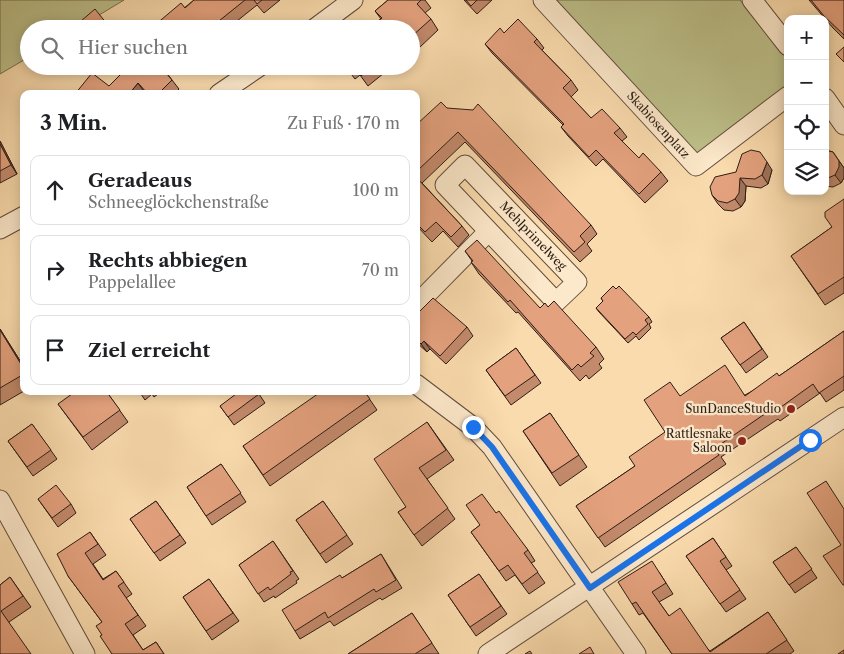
<!DOCTYPE html>
<html lang="de">
<head>
<meta charset="utf-8">
<style>
	body { margin:0; font-family:"Libre Caslon Text",serif; background:#f2f2f2; color:#202124 }
	.controls { position:absolute; right:15px; top:15px; display:grid; overflow:hidden; border-radius:10px; box-shadow:0 2px 12px #0003 }
	.controls button { width:45px; height:45px; display:grid; place-items:center; padding:0; border:0; border-bottom:1px solid #e0e0e0; background:#fff; color:#202124; font:25px sans-serif }
	.stop { position:absolute; width:15px; height:15px; margin:-11px; border:4px solid #1a73e8; border-radius:50%; background:#fff }
	.stop.end { background:#1a73e8; border-color:#fff; box-shadow:0 1px 5px #0008 }
	.list { margin:0; padding:0; list-style:none }
	h2 { display:flex; justify-content:space-between; align-items:center; height:65px; margin:0; padding:0 20px; font-size:21px }
	h2 small { font-size:16px; font-weight:400; color:#757577 }
	.list li { display:grid; grid-template-columns:32px 1fr auto; gap:15px; align-items:center; box-sizing:border-box; height:70px; margin:0 10px 10px; padding:0 10px; border:1px solid #e0e0e0; border-radius:10px }
	.list b { display:block; font-size:19px; white-space:nowrap }
	.list p { margin:0; font-size:16px; white-space:nowrap; color:#757577 }
	.list em { font-size:16px; font-style:normal; color:#757577 }
	.icon { flex:none; width:28px; height:28px; fill:none; stroke:currentColor; stroke-width:2; stroke-linecap:round; stroke-linejoin:round }
	.map { position:relative; flex:none; width:844px; height:654px; overflow:hidden }
	.search { position:absolute; background:#fff; box-shadow:0 2px 12px #0003; left:20px; top:20px; width:400px; height:55px; display:flex; align-items:center; gap:12px; box-sizing:border-box; padding:0 18px; border-radius:28px; color:#757577; font-size:19px }
	.panel { position:absolute; background:#fff; box-shadow:0 2px 12px #0003; left:20px; top:90px; width:400px; height:305px; border-radius:10px }
	.map>svg:first-child { display:block }
	.green { fill:#bdc08a; stroke:#756e50 }
	.lines { fill:none; stroke-linecap:round; stroke-linejoin:round }
	.minor-casing { stroke:#604c3c; stroke-width:21 }
	.minor { stroke:#fce8ca; stroke-width:19 }
	.wall { fill:#c38a6c; stroke:#2d1d16 }
	.shaded-wall { fill:#9f7158; stroke:#2d1d16 }
	.building { fill:#e3a17d; stroke:#2d1d16 }
	.route { stroke:#1a73e8; stroke-width:6 }
	.poi-dot { fill:#8f2418; stroke:#fce8ca; stroke-width:2 }
	.labels { text-anchor:middle; stroke-width:4.5; stroke-linejoin:round; paint-order:stroke }
	.street-label { font-size:12px; fill:#2d1d16; stroke:#fce8ca }
	.poi-label { font-size:12px; fill:#2d1d16; stroke:#fce8ca; text-anchor:end }
</style>
</head>
<body>
<div class="map">
<svg width="844" height="654" viewBox="0 0 844 654">
	<rect width="100%" height="100%" fill="#fadbad"/>
	<filter id="stains"><feTurbulence type="fractalNoise" baseFrequency=".004" numOctaves="4"/><feColorMatrix values="0 0 0 0 .2 0 0 0 0 .09 0 0 0 0 .02 0 0 0 .5 -.17"/></filter>
	<radialGradient id="worn" r=".72"><stop offset=".6" stop-color="#630" stop-opacity="0"/><stop offset="1" stop-color="#630" stop-opacity=".3"/></radialGradient>
	<path class="green" d="M0,0H124L76,29H29V57L0,74Z
		M552,0H740L788,57V86L695,156Z"/>
	<g class="lines">
		<defs>
			<g id="minor">
				<path id="s1" d="M543,0L696,166L788,96"/>
				<path d="M752,0L788,46"/>
				<path d="M314,29L353,0"/>
				<path d="M219,94L260,66"/>
				<path d="M825,98L844,125"/>
				<path d="M465,165L577,282L556,302L445,185Z"/>
				<path d="M0,229L24,216"/>
				<path d="M416,305L484,236"/>
				<path d="M416,384L473,427L492,447L636,654"/>
				<path d="M0,500L85,654"/>
				<path d="M488,654L844,417"/>
			</g>
		</defs>
		<use href="#minor" class="minor-casing"/>
		<use href="#minor" class="minor"/>
	</g>
	<path class="wall" d="M194,0H280L264,13L257,5L227,29H158Z
		M388,0H425L431,8L425,13L431,19L438,30L419,48L411,40V29H368L381,19L375,11Z
		M464,0H492L477,14Z
		M809,0H844V39L833,28Z
		M504,33L537,39L544,48L542,50L571,80L578,90L571,97L591,118L620,128L627,137L622,141L639,158L661,172L668,181L645,203L603,159L596,166L568,136L561,127L563,125L492,53L485,44Z
		M129,66H173L166,72L172,80L179,89L174,94H146L145,93L109,86Z
		M345,66H387L389,69L368,86L360,75L355,79Z
		M447,108L591,225L597,234L587,244L592,251L580,262L465,142L422,183L462,226L469,235L458,247L443,231L432,242L416,225V125Z
		M0,141L17,174L0,183Z
		M825,150L833,152L844,168V178L841,183L833,187L825,186Z
		M772,170L768,184L761,188L746,186L745,201L741,207L733,211L724,210L718,204L712,195L736,172Z
		M844,199V293L825,305L791,256L832,227Z
		M465,251L540,308L548,307L596,347L604,359L599,364L602,368L589,379L586,375L580,381L518,312L516,313L479,274L471,262L472,261Z
		M601,298L649,317L652,322L649,324L651,328L639,340L636,336L628,343L599,312L596,308L603,301Z
		M416,315L467,327L473,336L446,364L430,349L427,352L416,342Z
		M744,322L768,357L746,373L721,338Z
		M0,329L24,367V391L0,405Z
		M844,331V390L826,402L820,393L780,421L778,419L721,457L726,464L605,547L576,506L635,466L665,432L680,396L745,395L779,376Z
		M516,348L541,383L511,405L486,370Z
		M106,391L128,422L92,450L58,404Z
		M139,391H162L154,397L152,394L145,400Z
		M257,391L265,403L234,425L220,406Z
		M364,391L377,410L270,486L243,446Z
		M550,413L587,467L560,486L523,431Z
		M427,422L454,460L427,479L455,519L422,546L398,512L406,507Z
		M32,424L57,459L33,476L8,441Z
		M221,464L246,502L212,525L187,487Z
		M38,499L71,504L76,513L58,527Z
		M156,501L186,543L160,561L130,519Z
		M323,501L353,544L326,563L296,520Z
		M496,513L528,550L535,561L531,563L545,583L529,594L515,575L506,581L471,532Z
		M90,532L106,555L93,564L103,579L116,571L132,594L126,598L146,626L133,635L143,650L156,642L164,654H112L102,635V622L68,576Z
		M713,538L732,566L726,570L746,599L726,612L686,556Z
		M273,541L299,579L296,581L297,583L275,598L274,596L264,602L239,565Z
		M796,547L817,578L795,593L773,562Z
		M381,554L402,588L382,600L380,598L334,626L330,621L300,639L295,631L342,578Z
		M659,572L673,594L659,602L669,616L710,651L768,612L794,651L790,654H672L643,613L639,615L632,604Z
		M479,574L507,614L476,636L448,595Z
		M10,577L31,607L9,622L0,654V585Z
		M209,579L239,621L212,640L183,597Z
		M412,613L439,654H348Z"/>
	<path class="shaded-wall" d="M138,83L145,93L144,94H129Z
		M0,141L17,174L11,165L0,144Z
		M839,161L844,168V178L841,183L835,175Z
		M767,162L772,170L768,184L762,175Z
		M740,178L746,186L745,201L741,207L735,199Z
		M0,329L24,367V369L0,330Z
		M424,341L430,349L427,352L421,344Z"/>
	<path class="building" d="M194,0H245L209,29H159L155,25L181,3L185,8Z
		M254,0H262L257,4Z
		M388,0H421L417,4L431,19L411,37V29H403L397,22L390,29H368L382,18L375,11Z
		M466,0H477L471,6Z
		M811,0H844V35L824,16Z
		M95,9L111,29H75L74,27Z
		M518,19L537,39L534,42L571,80L563,88L591,118L602,109L620,128L614,133L639,158L643,153L661,172L639,194L596,150L589,157L561,127L564,124L485,44L500,28L504,33Z
		M844,47V62L836,54Z
		M129,66H160L172,80L158,94H148L138,83L129,94H75L92,73L109,86Z
		M353,66H373L361,76Z
		M441,102L447,108L473,110L478,104L591,225L580,236L585,242L574,252L458,132L416,172V125Z
		M0,144L11,165L0,171Z
		M751,150L760,152L767,162L762,175L755,179L740,178L739,193L735,199L727,203L718,201L712,195L710,187L715,177L736,172L742,154Z
		M825,150L833,152L839,161V167L835,175L828,178H825Z
		M416,177L462,226L451,237L436,222L425,232L416,223Z
		M844,199V277L818,294L791,256L832,227L825,217V212Z
		M477,240L540,308L545,303L548,307L554,301L596,347L590,353L594,356L581,367L578,364L572,370L510,300L508,302L471,262L473,261L465,251Z
		M613,286L616,289L619,286L649,317L645,320L648,324L636,335L633,332L625,339L596,308L603,301L601,298Z
		M433,298L467,327L440,356L424,341L421,344L416,339V315Z
		M744,322L762,349L740,365L721,338Z
		M0,330L24,369V374L0,388Z
		M844,331V376L819,393L813,384L774,412L772,409L715,448L719,455L598,538L576,506L635,466L629,457L665,432L644,400L670,382L680,396L725,365L745,396L777,373L779,376Z
		M516,348L535,375L505,396L486,370Z
		M76,391H106L120,410L83,437L58,404Z
		M240,391H257L259,394L228,417L220,406Z
		M322,391H364L370,399L263,475L243,446Z
		M550,413L579,455L552,473L523,431Z
		M427,422L446,450L419,468L448,508L414,535L398,512L406,507L374,459Z
		M32,424L51,450L27,467L8,441Z
		M221,464L241,493L206,516L187,487Z
		M826,481L844,509V585H843L823,556L841,545L807,493Z
		M56,485L71,504L52,518L38,499Z
		M482,494L496,513L499,511L528,550L524,553L538,572L522,584L508,565L499,571L471,532L480,525L466,505Z
		M156,501L180,535L154,553L130,519Z
		M323,501L347,535L320,554L296,520Z
		M90,532L98,544L85,553L103,580L116,571L124,582L118,586L138,615L125,624L143,650L156,642L164,654H112L100,636L102,635L96,626L102,622L68,576L57,554Z
		M713,538L726,557L720,561L740,590L720,604L686,556Z
		M273,541L293,571L290,572L291,574L270,590L268,587L258,594L239,565Z
		M796,547L812,569L789,585L773,562Z
		M381,554L396,580L376,592L374,589L328,618L325,612L295,631L282,610L340,575L342,578Z
		M652,561L666,583L652,592L669,616L680,608L710,652L768,612L787,640L766,654H672L636,602L632,604L618,582Z
		M479,574L501,606L470,627L448,595Z
		M10,577L23,596L1,611L31,654H0V585Z
		M209,579L233,613L206,631L183,597Z
		M412,613L432,643L415,654H348Z
		M590,647L594,654H579Z
		M844,650V654H838Z
		M530,651L532,654H525Z"/>
	<g class="lines">
		<path class="route" d="M473,427L492,447L590,588L810,440"/>
	</g>
	<g class="poi-dot">
		<circle cx="791" cy="409" r="5"/>
		<circle cx="742" cy="441" r="5"/>
	</g>
	<g class="labels">
		<g class="street-label">
			<text dy="4" stroke="none"><textPath href="#s1" startOffset="170">Skabiosenplatz</textPath></text>
			<text transform="translate(533 236) rotate(46)" y="4">Mehlprimelweg</text>
		</g>
		<g class="poi-label">
			<text x="781" y="413">SunDanceStudio</text>
			<text x="732" y="438">Rattlesnake<tspan x="732" dy="14">Saloon</tspan></text>
		</g>
	</g>
	<rect width="100%" height="100%" filter="url(#stains)"/>
	<rect width="100%" height="100%" fill="url(#worn)"/>
</svg>
<div class="controls">
<button>+</button>
<button>−</button>
<button><svg class="icon" aria-label="locate" viewBox="0 0 24 24"><circle cx="12" cy="12" r="6"/><path d="M12 2v4M12 18v4M2 12h4M18 12h4"/></svg></button>
<button><svg class="icon" aria-label="layers" viewBox="0 0 24 24"><path d="M12 4l9 5-9 5-9-5zM3 14l9 5 9-5"/></svg></button>
</div>
<div class="stop" style="left:810px;top:440px"></div>
<div class="stop end" style="left:473px;top:427px"></div>
<div class="search"><svg class="icon" aria-label="search" viewBox="0 0 24 24"><circle cx="10" cy="10" r="6"/><path d="M15 15l6 6"/></svg>Hier suchen</div>
<section class="panel">
<h2>3 Min.<small>Zu Fuß · 170 m</small></h2>
<ul class="list">
<li><svg class="icon" aria-label="ahead" viewBox="0 0 24 24"><path d="M12 20V5M6 11l6-6 6 6"/></svg><div><b>Geradeaus</b><p>Schneeglöckchenstraße</p></div><em>100 m</em></li>
<li><svg class="icon" aria-label="right" viewBox="0 0 24 24"><path d="M7 20v-9h11M14 6l5 5-5 5"/></svg><div><b>Rechts abbiegen</b><p>Pappelallee</p></div><em>70 m</em></li>
<li><svg class="icon" aria-label="arrive" viewBox="0 0 24 24"><path d="M6 21V4h12l-3 4 3 4H6"/></svg><div><b>Ziel erreicht</b></div></li>
</ul>
</section>
</div>
</body>
</html>
